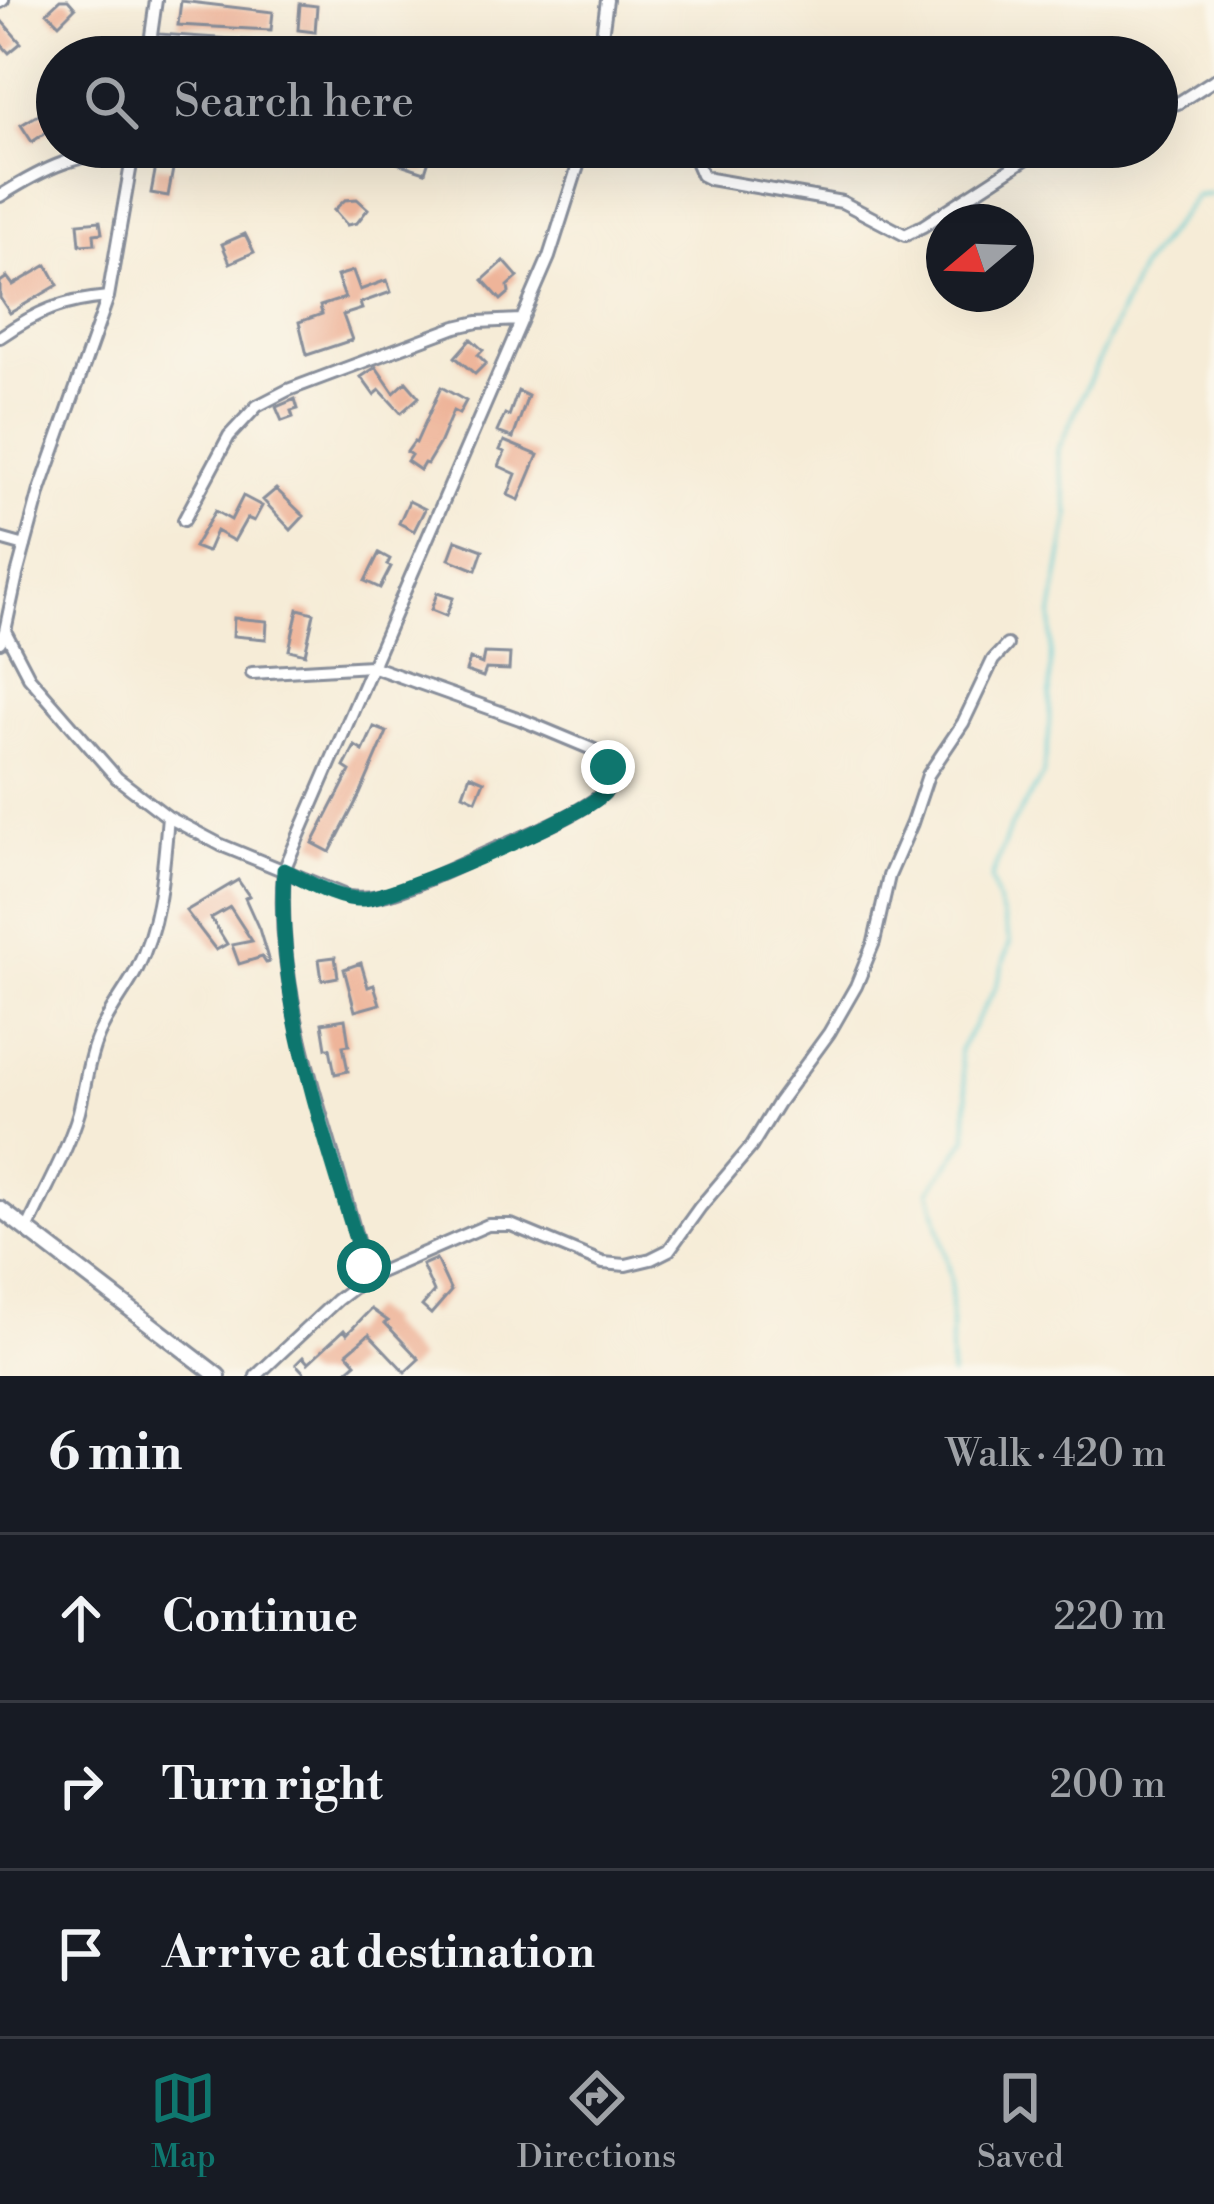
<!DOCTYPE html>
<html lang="en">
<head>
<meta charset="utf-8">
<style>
	body { margin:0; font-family:"Libre Bodoni",serif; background:#242831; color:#f1f3f6 }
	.compass { position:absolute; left:926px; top:204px; width:108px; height:108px; border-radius:50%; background:#171b24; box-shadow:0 12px 48px #0002; rotate:251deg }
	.stop { position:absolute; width:36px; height:36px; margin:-27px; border:9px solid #0f766e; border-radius:50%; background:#fff }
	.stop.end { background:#0f766e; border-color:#fff; box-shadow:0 3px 12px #0008 }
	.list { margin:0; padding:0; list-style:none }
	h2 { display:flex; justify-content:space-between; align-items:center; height:156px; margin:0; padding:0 48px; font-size:51px }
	h2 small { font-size:39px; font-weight:400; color:#9ea1a6 }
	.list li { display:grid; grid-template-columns:78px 1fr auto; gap:36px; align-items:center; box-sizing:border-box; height:168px; padding:0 48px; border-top:3px solid #363941 }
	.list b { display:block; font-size:45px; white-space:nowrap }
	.list em { font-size:39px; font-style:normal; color:#9ea1a6 }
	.icon { flex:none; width:66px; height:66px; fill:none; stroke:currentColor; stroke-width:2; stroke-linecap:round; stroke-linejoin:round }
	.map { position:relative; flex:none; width:1214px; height:1376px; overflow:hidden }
	.search { position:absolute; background:#171b24; box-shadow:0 12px 48px #0002; left:36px; right:36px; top:36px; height:132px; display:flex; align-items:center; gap:30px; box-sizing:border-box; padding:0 42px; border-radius:66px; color:#9ea1a6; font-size:45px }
	.sheet { height:660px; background:#171b24 }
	nav { display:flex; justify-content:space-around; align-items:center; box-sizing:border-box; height:168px; border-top:3px solid #363941; background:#171b24; font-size:33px; color:#9ea1a6 }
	nav a { display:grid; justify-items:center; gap:6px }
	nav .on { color:#0f766e }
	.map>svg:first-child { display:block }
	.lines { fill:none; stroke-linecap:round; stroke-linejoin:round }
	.stream { stroke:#5cc9d0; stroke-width:3 }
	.building { fill:#eeb499 }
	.street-casing { stroke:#888e9a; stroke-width:16 }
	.secondary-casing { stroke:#888e9a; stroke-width:20 }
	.street { stroke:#fff; stroke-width:10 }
	.secondary { stroke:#fff; stroke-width:14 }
	.route { stroke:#0f766e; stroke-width:15 }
</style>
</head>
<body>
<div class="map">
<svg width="1214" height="1376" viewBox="0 0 1214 1376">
	<rect width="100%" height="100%" fill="#fbf7ec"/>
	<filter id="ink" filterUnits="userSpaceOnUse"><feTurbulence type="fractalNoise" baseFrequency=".00833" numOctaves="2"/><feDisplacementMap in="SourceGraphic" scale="24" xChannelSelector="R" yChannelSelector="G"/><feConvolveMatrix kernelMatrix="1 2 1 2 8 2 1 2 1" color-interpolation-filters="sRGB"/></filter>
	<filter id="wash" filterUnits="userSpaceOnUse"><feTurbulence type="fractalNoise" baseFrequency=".004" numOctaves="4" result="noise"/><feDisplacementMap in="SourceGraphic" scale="48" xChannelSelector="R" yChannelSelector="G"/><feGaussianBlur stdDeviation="2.7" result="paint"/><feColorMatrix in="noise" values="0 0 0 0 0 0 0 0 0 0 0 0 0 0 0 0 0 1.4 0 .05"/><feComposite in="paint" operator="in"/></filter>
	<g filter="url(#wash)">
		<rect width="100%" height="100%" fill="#f6ecd7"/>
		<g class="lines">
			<path class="stream" d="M951,1376V1280L930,1190L967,1138V1096L959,1051L996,987L1010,942L991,879L1010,828L1043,775L1049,735L1052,615L1069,515L1057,452L1141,267L1196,196L1214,194"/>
		</g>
		<g id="blocks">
			<path class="building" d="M60,0H68L75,8L59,24L47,12Z
				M181,1L273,12L271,30L178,25Z
				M300,4L317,6L315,32L298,30Z
				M0,19L21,43L9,53L0,43Z
				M57,108V125L32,142L21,125L45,111Z
				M398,147H422L432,150L425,172L394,162Z
				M156,166L173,169L168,196L151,193Z
				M357,199L368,209L357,223L347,225L334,210L345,200Z
				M100,221L102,233L94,234L95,244L80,245L78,223Z
				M245,234L254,252L230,263L222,244Z
				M504,261L518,277L508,286L509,293L501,300L483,280Z
				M47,265L58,285L10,313L0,298V282L7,277L13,285Z
				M353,271L360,290L387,280L391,292L360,303L362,309L343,315L352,340L307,355L299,322L322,314L320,306L345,298L337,276Z
				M471,339L483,350L478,355L486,363L475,374L455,357Z
				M376,367L394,393L406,382L419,397L401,413L380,390L374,395L361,377Z
				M441,387L466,401L459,414L453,411L439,444L427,464L424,463L420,470L407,461L411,455L407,452L414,442L416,443Z
				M518,391L528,396L513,438L497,432L505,414L509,416Z
				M295,399L298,409L291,411L293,417L282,421L276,407Z
				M504,441L538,455L519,500L508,495L516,474L499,466L505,452L500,450Z
				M276,489L304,516L291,530L263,500Z
				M243,496L262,506L254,521L247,518L234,541L216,531L207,552L194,547L215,511L231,520Z
				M409,501L425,509L414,531L399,523Z
				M456,540L483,550L476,570L449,559Z
				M379,553L390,559L387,565L391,567L380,588L365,581Z
				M437,593L453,598L446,616L431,610Z
				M298,609L314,613L305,654L289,650Z
				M234,618L267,621L266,639L233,636Z
				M484,653L510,654L509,670L486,669L483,677L466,671L470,659L482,664Z
				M374,727L387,732L360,794L330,852L313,843L350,771L344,767L355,746L363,751Z
				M470,775L484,781L476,800L463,794Z
				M238,880L249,896L245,898L259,929L269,962L266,963L262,957L239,964L232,945L252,941L230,907L211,918L227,944L216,950L186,911Z
				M335,957L338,977L322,980L319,959Z
				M361,963L368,987L374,985L380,1004L355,1011L344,969Z
				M345,1019L349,1045L343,1046L348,1071L335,1074L330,1048H326L322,1023Z
				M436,1259L451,1291L431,1314L422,1306L434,1292L422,1265Z
				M371,1309L388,1321L385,1323L419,1359L405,1372L369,1334L347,1353L356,1363L341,1376H307L296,1364L303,1357L308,1363L344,1330L347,1334Z"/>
		</g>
	</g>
	<g filter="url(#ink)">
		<use href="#blocks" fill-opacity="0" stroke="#888e9a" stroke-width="3"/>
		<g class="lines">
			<defs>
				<path id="street" d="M0,2L3,0
					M151,40L284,49L358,57
					M148,57L156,0
					M599,57L607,0
					M1157,110L1178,103L1214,80
					M690,147L702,175L710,179L842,202L905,235L923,226L1044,147
					M0,196C49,165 76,154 134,150
					M0,337C38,311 62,301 108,297
					M184,520L229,436L257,406L288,390L456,327L478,322L520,320
					M0,539L25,546
					M5,631L29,677L117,778L168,817L221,845L348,897C364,899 379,897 394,892C428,882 459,865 491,851C525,836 581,815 608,789V767L599,752L520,719L371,666L252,673
					M0,642L5,631L17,575L40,490L108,297L134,147
					M27,1230C44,1191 67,1153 79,1112C85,1088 87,1064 96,1041C106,1014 124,994 137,969C161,921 163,869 168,817
					M366,1278C337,1142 273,1013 284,870L549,257L584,147
					M256,1376L337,1300L366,1278L488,1225H511L603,1263L626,1265L651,1259L669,1250L700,1207L751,1147L778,1103L829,1033L856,986L874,942L889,876L912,823L928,775L963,723L993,660L1007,645"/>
				<path id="secondary" d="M0,1209L218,1376"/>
			</defs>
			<use href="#street" class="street-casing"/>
			<use href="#secondary" class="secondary-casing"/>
			<use href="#street" class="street"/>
			<use href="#secondary" class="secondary"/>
		</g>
	</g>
	<g class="lines" filter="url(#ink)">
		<path class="route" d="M364,1266C327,1139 275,1004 284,870C307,881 336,900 363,899C395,897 584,816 604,793C611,785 610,777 608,767"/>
	</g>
</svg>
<svg class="compass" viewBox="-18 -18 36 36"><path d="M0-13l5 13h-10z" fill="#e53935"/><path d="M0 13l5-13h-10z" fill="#9ea1a6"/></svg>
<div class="stop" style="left:364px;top:1266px"></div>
<div class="stop end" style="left:608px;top:767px"></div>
<div class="search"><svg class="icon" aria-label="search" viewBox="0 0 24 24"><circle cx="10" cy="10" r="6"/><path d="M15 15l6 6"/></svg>Search here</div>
</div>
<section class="sheet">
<h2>6 min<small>Walk · 420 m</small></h2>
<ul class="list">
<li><svg class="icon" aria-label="ahead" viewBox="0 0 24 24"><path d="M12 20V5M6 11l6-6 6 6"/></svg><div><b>Continue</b></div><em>220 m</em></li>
<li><svg class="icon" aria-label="right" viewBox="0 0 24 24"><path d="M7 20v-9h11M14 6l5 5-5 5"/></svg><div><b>Turn right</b></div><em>200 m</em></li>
<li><svg class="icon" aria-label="arrive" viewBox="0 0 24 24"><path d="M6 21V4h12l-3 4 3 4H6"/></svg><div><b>Arrive at destination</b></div></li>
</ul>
</section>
<nav>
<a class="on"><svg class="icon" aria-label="map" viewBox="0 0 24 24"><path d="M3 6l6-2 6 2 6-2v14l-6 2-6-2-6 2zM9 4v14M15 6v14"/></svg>Map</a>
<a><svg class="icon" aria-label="directions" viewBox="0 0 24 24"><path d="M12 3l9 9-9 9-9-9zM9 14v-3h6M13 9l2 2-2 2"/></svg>Directions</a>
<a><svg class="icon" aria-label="saved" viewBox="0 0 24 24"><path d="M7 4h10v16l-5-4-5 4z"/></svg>Saved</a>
</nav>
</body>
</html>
